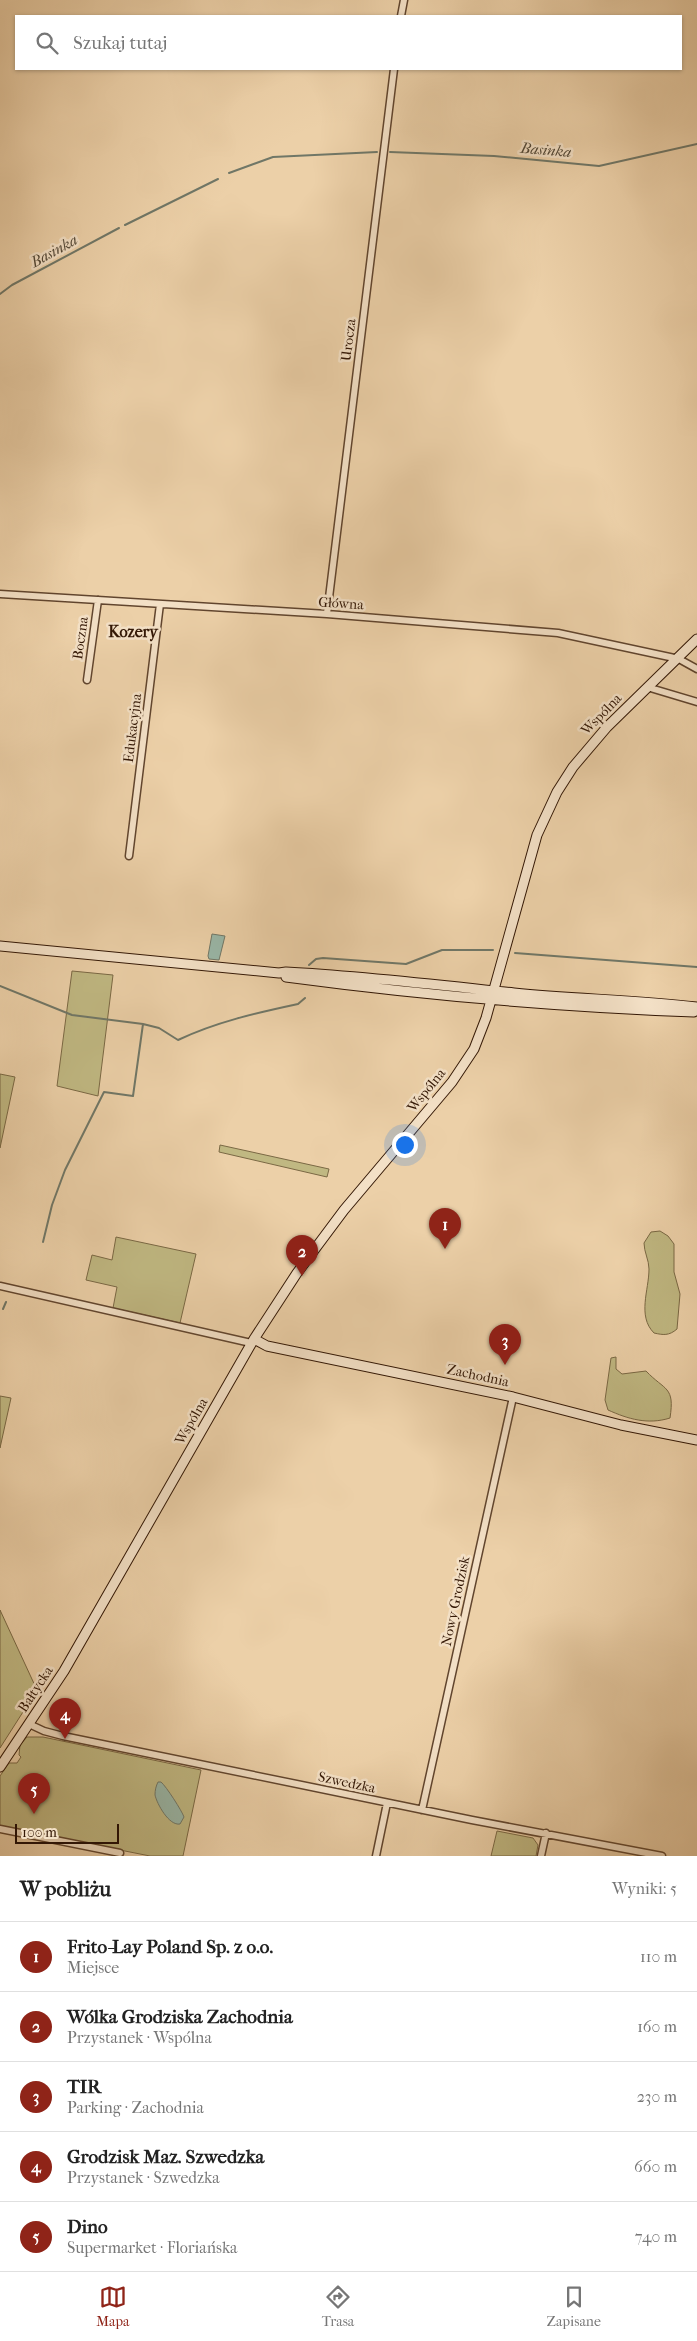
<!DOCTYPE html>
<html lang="pl">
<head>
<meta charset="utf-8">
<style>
	body { margin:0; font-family:"IM FELL French Canon",serif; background:#f2f2f2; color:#222 }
	.scale { position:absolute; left:15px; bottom:12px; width:104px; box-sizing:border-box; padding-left:5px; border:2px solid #331705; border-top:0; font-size:14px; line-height:18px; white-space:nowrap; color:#331705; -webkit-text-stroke:4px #f3e0c6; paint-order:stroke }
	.you { position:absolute; left:404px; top:1144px; width:18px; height:18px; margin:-12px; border:4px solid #fff; border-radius:50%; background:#1a73e8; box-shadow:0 0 0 8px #1a73e833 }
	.badge { display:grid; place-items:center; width:32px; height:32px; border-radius:50%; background:#8f2418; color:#fff; font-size:16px; font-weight:700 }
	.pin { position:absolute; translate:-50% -41px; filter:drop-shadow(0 1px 2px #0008) }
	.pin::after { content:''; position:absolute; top:26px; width:18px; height:15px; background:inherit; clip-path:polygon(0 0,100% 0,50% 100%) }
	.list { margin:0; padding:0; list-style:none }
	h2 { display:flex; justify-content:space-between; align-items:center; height:65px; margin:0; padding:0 20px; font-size:21px }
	h2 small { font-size:16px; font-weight:400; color:#767676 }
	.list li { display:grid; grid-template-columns:32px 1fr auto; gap:15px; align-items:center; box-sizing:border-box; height:70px; padding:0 20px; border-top:1px solid #e0e0e0 }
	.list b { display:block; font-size:19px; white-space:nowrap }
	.list p { margin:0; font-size:16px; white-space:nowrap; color:#767676 }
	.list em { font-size:16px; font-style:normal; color:#767676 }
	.icon { flex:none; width:28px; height:28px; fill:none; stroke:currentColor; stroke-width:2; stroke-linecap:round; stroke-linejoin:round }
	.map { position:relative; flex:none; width:697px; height:1856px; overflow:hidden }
	.search { position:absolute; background:#fff; box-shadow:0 1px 4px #0004; left:15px; right:15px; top:15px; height:55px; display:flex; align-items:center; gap:12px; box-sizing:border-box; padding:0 18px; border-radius:0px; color:#767676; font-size:19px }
	.sheet { height:415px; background:#fff }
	nav { display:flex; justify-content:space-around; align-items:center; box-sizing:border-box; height:70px; border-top:1px solid #e0e0e0; background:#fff; font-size:14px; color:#767676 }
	nav a { display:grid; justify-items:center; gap:2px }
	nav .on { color:#8f2418 }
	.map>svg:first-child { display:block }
	.green { fill:#c0b882; stroke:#7a6844 }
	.water { fill:#99b7a8; stroke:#707767 }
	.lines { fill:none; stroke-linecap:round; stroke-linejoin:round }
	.stream { stroke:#707767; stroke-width:2 }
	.street-casing { stroke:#61452e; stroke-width:9 }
	.secondary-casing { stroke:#331705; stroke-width:11 }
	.street { stroke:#f3e0c6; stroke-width:6 }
	.secondary { stroke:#f3e0c6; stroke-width:9 }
	.labels { text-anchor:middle; stroke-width:5; stroke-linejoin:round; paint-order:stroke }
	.street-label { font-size:14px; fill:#331705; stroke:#f3e0c6 }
	.water-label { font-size:15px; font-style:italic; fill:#524736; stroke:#f3e0c6 }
	.quarter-label { font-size:16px; font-weight:bold; fill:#331705; stroke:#f3e0c6 }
</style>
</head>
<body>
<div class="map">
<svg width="697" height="1856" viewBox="0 0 697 1856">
	<rect width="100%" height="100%" fill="#ecd0a8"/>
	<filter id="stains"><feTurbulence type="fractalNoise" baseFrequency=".004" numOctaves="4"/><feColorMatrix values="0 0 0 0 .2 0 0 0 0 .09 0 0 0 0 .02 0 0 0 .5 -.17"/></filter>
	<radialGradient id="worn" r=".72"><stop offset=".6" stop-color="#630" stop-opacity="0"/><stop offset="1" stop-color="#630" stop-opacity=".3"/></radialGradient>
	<path class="green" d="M72,971L113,975L98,1096L57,1086Z
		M0,1074L15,1077L0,1148Z
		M220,1145L329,1169L327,1177L219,1152Z
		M660,1231L668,1236L674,1244V1272L680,1294L677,1329C669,1336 663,1335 654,1333C637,1316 649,1290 649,1269C649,1260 644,1252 644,1243L651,1232Z
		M116,1237L196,1254L180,1323L113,1308L117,1287L86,1280L92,1255L112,1260Z
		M616,1357V1369L622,1374L646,1371C665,1391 675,1386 670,1418C648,1425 628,1419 608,1410L605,1400L611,1358Z
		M0,1396L11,1398L0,1448Z
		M0,1610L37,1690L0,1748Z
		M27,1737H43L201,1770L183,1856H150L0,1826V1776L9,1763H17L21,1757L19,1755L20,1745Z
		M497,1831L533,1838L538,1845L536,1856H491Z"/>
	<path class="water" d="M212,934L225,936L219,960L209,959L208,956Z
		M158,1782H161C166,1786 182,1811 184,1817L180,1824C169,1826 157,1804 155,1795C155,1790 156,1786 158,1782Z"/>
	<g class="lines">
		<path class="stream" d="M390,152L494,156L599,166L697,144
			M229,173L273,157L377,152
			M125,225L218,179
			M0,294L12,285L119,228
			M515,953L697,967
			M309,965L316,959L323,958L406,964L442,950H493
			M0,986L72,1015L143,1024
			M43,1242L52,1205L65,1170L104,1092L133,1096L143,1024L159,1028L178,1040C216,1022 256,1013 298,1004L305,998
			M3,1309L6,1302"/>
		<defs>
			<path id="street" d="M401,16L404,0
				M0,594L327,614L558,633L679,659L697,669
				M327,614L394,69
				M87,680L98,600
				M647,687L697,702
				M129,856L160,604
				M0,1286L251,1343
				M29,1724L44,1731L63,1736L472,1820L662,1856
				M422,1810L513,1397
				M0,1829L120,1853
				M376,1856L387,1803
				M541,1856L546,1833"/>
			<path id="secondary" d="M0,946L279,973L286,972C363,976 438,985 514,993C575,999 636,1000 697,1007
				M286,977C421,995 558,1007 694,1012
				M254,1339L267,1346L513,1397L621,1425L697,1440
				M0,1767L64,1671L254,1339L297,1273L344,1210L452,1082L474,1049L486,1018L537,835L557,792L573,767L607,727L697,639"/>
		</defs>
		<use href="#street" class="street-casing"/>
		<use href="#secondary" class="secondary-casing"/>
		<use href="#street" class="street"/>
		<use href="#secondary" class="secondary"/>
	</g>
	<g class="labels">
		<g class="street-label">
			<text transform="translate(348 340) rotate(-83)" y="5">Urocza</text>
			<text transform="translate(341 603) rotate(4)" y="5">Główna</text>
			<text transform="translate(80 638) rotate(-82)" y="5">Boczna</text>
			<text transform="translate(601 714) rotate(-46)" y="5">Wspólna</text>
			<text transform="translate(132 728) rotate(-83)" y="5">Edukacyjna</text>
			<text transform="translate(426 1090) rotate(-51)" y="5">Wspólna</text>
			<text transform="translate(478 1375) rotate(12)" y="5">Zachodnia</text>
			<text transform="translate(191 1421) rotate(-60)" y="5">Wspólna</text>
			<text transform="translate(455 1601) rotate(-78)" y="5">Nowy Grodzisk</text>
			<text transform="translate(35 1689) rotate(-57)" y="5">Bałtycka</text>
			<text transform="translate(347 1782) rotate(12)" y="5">Szwedzka</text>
		</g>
		<g class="water-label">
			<text transform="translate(546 150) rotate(5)" y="5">Basinka</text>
			<text transform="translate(54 251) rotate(-29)" y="5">Basinka</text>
		</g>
		<g class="quarter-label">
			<text x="133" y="637">Kozery</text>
		</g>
	</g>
	<rect width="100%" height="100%" filter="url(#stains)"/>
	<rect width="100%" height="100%" fill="url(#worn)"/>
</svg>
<div class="scale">100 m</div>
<div class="you"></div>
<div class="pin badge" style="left:445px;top:1249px">1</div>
<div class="pin badge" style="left:302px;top:1276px">2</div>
<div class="pin badge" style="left:505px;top:1365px">3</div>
<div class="pin badge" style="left:65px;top:1739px">4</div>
<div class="pin badge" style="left:34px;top:1814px">5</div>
<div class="search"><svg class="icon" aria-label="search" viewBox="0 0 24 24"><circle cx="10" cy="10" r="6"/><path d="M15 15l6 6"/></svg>Szukaj tutaj</div>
</div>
<section class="sheet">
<h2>W pobliżu<small>Wyniki: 5</small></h2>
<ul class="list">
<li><span class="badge">1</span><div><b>Frito-Lay Poland Sp. z o.o.</b><p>Miejsce</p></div><em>110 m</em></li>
<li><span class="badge">2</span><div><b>Wólka Grodziska Zachodnia</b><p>Przystanek · Wspólna</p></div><em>160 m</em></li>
<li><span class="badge">3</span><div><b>TIR</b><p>Parking · Zachodnia</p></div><em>230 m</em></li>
<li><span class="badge">4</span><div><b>Grodzisk Maz. Szwedzka</b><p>Przystanek · Szwedzka</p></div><em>660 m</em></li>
<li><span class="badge">5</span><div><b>Dino</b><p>Supermarket · Floriańska</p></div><em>740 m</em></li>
</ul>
</section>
<nav>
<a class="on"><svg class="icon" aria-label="map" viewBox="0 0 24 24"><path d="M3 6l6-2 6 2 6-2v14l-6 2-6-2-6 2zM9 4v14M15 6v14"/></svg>Mapa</a>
<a><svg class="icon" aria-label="directions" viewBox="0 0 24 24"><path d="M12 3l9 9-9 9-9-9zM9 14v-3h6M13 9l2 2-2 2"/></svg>Trasa</a>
<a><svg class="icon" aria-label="saved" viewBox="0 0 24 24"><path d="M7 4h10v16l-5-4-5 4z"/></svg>Zapisane</a>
</nav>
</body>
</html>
